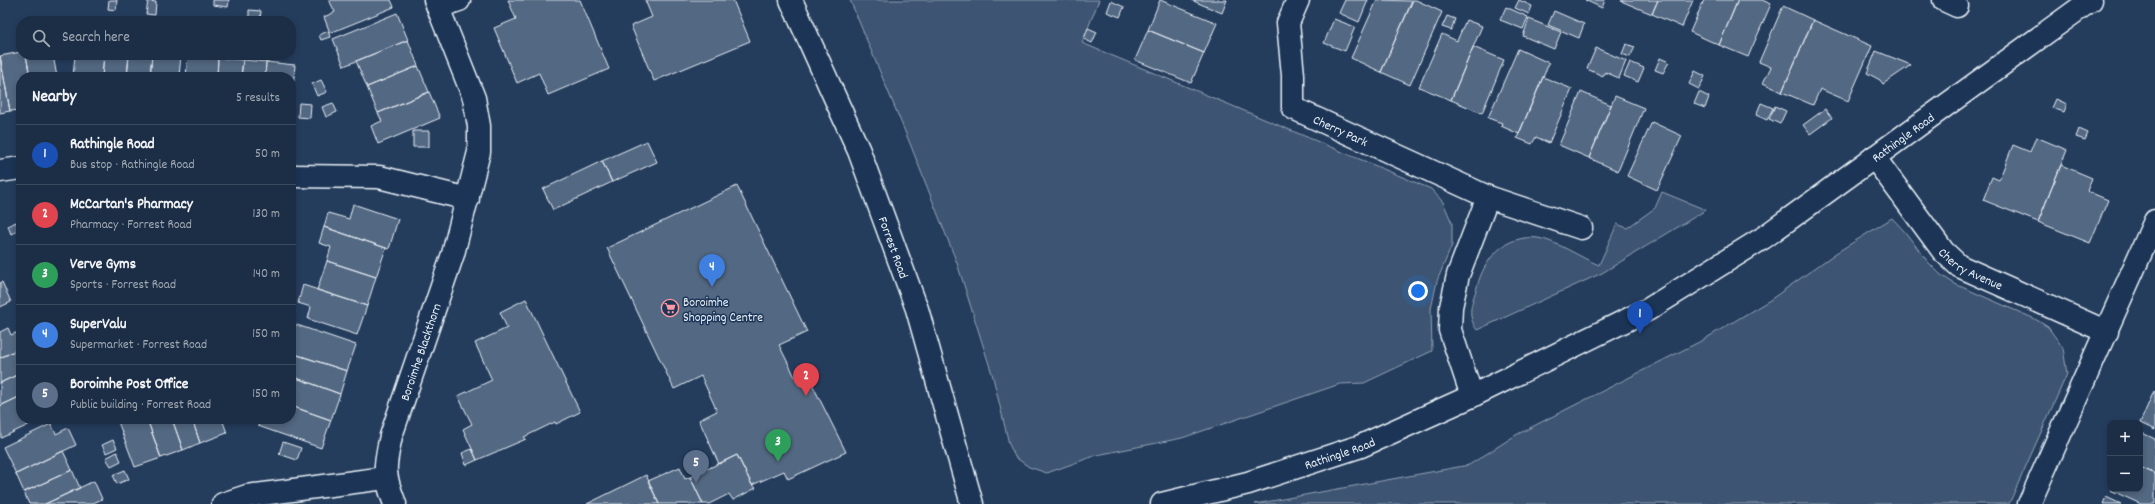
<!DOCTYPE html>
<html lang="en">
<head>
<meta charset="utf-8">
<style>
	body { margin:0; font-family:Dekko,sans-serif; background:#293a51; color:#f1f3f6 }
	.controls { position:absolute; right:12px; bottom:12px; display:grid; overflow:hidden; border-radius:8px; box-shadow:0 2px 6px #0003 }
	.controls button { width:36px; height:36px; display:grid; place-items:center; padding:0; border:0; border-bottom:1px solid #3a4a5f; background:#1c2e46; color:#f1f3f6; font:20px sans-serif }
	.you { position:absolute; left:1418px; top:291px; width:14px; height:14px; margin:-10px; border:3px solid #fff; border-radius:50%; background:#1a73e8; box-shadow:0 0 0 6px #1a73e833 }
	.badge { display:grid; place-items:center; width:26px; height:26px; border-radius:50%; background:#e797bd; color:#fff; font-size:13px; font-weight:700 }
	.pin { position:absolute; translate:-50% -33px; filter:drop-shadow(0 1px 2px #0008) }
	.pin::after { content:''; position:absolute; top:21px; width:14px; height:12px; background:inherit; clip-path:polygon(0 0,100% 0,50% 100%) }
	.list { margin:0; padding:0; list-style:none }
	h2 { display:flex; justify-content:space-between; align-items:center; height:52px; margin:0; padding:0 16px; font-size:17px }
	h2 small { font-size:13px; font-weight:400; color:#a0a8b3 }
	.list li { display:grid; grid-template-columns:26px 1fr auto; gap:12px; align-items:center; box-sizing:border-box; height:60px; padding:0 16px; border-top:1px solid #3a4a5f }
	.list b { display:block; font-size:15px; white-space:nowrap }
	.list p { margin:0; font-size:13px; white-space:nowrap; color:#a0a8b3 }
	.list em { font-size:13px; font-style:normal; color:#a0a8b3 }
	.icon { flex:none; width:22px; height:22px; fill:none; stroke:currentColor; stroke-width:2; stroke-linecap:round; stroke-linejoin:round }
	.map { position:relative; flex:none; width:2155px; height:504px; overflow:hidden }
	.search { position:absolute; background:#1c2e46; box-shadow:0 2px 6px #0003; left:16px; top:16px; width:280px; height:44px; display:flex; align-items:center; gap:10px; box-sizing:border-box; padding:0 14px; border-radius:16px; color:#a0a8b3; font-size:15px }
	.panel { position:absolute; background:#1c2e46; box-shadow:0 2px 6px #0003; left:16px; top:72px; width:280px; height:352px; border-radius:16px }
	.map>svg:first-child { display:block }
	.green { fill:#3e5472; stroke:#93a2b5 }
	.building { fill:#536782; stroke:#e8f1f8 }
	.lines { fill:none; stroke-linecap:round; stroke-linejoin:round }
	.minor-casing { stroke:#e8f1f8; stroke-width:25 }
	.tertiary-casing { stroke:#e8f1f8; stroke-width:25 }
	.minor { stroke:#1d3557; stroke-width:22 }
	.tertiary { stroke:#1d3557; stroke-width:22 }
	.labels { text-anchor:middle; stroke-width:3; stroke-linejoin:round; paint-order:stroke }
	.street-label { font-size:13px; fill:#e8f1f8; stroke:#1d3557 }
	.poi-label { font-size:13px; fill:#e8f1f8; stroke:#1d3557; text-anchor:start }
</style>
</head>
<body>
<div class="map">
<svg width="2155" height="504" viewBox="0 0 2155 504">
	<rect width="100%" height="100%" fill="#253d5d"/>
	<filter id="ink" filterUnits="userSpaceOnUse"><feTurbulence type="fractalNoise" baseFrequency=".025" numOctaves="2"/><feDisplacementMap in="SourceGraphic" scale="8" xChannelSelector="R" yChannelSelector="G"/><feConvolveMatrix kernelMatrix="1 2 1 2 8 2 1 2 1" color-interpolation-filters="sRGB"/></filter>
	<g filter="url(#ink)">
		<path class="green" d="M850,0H1099L1082,43L1431,189L1443,202L1452,223V245L1437,281L1431,309L1432,351L1364,383L1340,384L1182,438L1097,455L1047,473L1029,467L1015,457L1009,444L993,377L957,263L911,146Z
			M1662,192L1706,210L1602,273L1477,330C1466,315 1472,303 1477,287C1484,259 1505,234 1538,238C1557,241 1581,258 1599,265L1617,224L1627,228L1655,208Z
			M1892,218L1905,232L1928,262L1941,275L1955,284L2035,319L2048,327L2063,348L2067,374L2009,504H1255L1469,465L1516,435L1703,340L1770,300L1836,253Z"/>
		<path class="building" d="M109,0H117L116,10L108,9Z
			M213,0H229L228,7L213,5Z
			M329,0H391L394,7L330,33L324,17L335,12Z
			M508,0H580L609,69L548,95L539,73L517,83L494,28L516,19Z
			M645,0H733L750,41L654,81L631,26L652,17Z
			M1160,0L1217,23L1204,53L1148,30Z
			M1191,0H1227L1222,13Z
			M1345,0H1368L1359,22L1339,13Z
			M1377,0L1412,1L1381,72L1351,58Z
			M1416,0L1442,12L1410,85L1381,72L1413,0Z
			M1519,0L1532,6L1529,14L1515,8Z
			M1585,0H1605L1602,8Z
			M1622,0H1658L1652,14L1621,1Z
			M1658,0H1693L1682,27L1652,14Z
			M1704,0H1738L1719,45L1690,32Z
			M1738,0H1762L1771,4L1748,57L1719,45Z
			M148,1L156,2L155,15L146,14Z
			M1111,1L1124,7L1120,17L1107,12Z
			M1783,6L1813,20L1782,92L1763,83L1771,67L1759,62Z
			M1506,7L1528,17L1523,29L1500,20Z
			M249,10L261,11L260,21H249Z
			M1554,11L1584,24L1579,38L1548,25Z
			M397,13L408,40L344,66L333,39Z
			M1447,16L1455,19L1451,30L1442,27Z
			M1334,19L1355,27L1345,51L1324,43Z
			M1529,19L1561,32L1554,49L1523,36Z
			M1466,20L1482,26L1451,100L1419,87L1442,34L1457,41Z
			M1813,20L1872,46L1848,101L1820,89L1813,105L1782,92Z
			M1088,28L1097,32L1092,43L1084,39Z
			M1148,30L1204,53L1191,83L1135,60Z
			M328,31L330,37L321,40L319,35Z
			M408,40L418,66L367,87L356,61Z
			M1626,44L1635,47L1630,57L1622,54Z
			M1473,47L1504,60L1482,113L1451,100Z
			M1596,48L1626,61L1619,78L1605,72L1603,76L1587,69Z
			M1518,49L1549,63L1519,134L1501,126L1502,123L1488,118Z
			M1876,51L1911,65L1883,84L1880,80L1867,73Z
			M21,52V55H26L30,77H21V110L10,111L0,56Z
			M26,55H53L57,77H30Z
			M75,55H104L102,77H73Z
			M104,55H129L127,77H102Z
			M129,55H152L150,77H127Z
			M152,55H181L179,77H150Z
			M188,55L218,58L217,77H186Z
			M0,56L10,111L0,113Z
			M218,58L243,60L241,77H217Z
			M1660,58L1669,62L1663,73L1655,70Z
			M243,60L266,62L265,77H241Z
			M266,62L295,65L291,111V77H265Z
			M1630,62L1644,68L1638,82L1624,76Z
			M418,66L429,92L378,113L367,87Z
			M1695,71L1705,76L1699,89L1689,84Z
			M1543,77L1572,89L1549,143L1536,137L1532,144L1517,138Z
			M321,80L327,92L317,96L312,84Z
			M429,92L440,118L378,144L371,126L382,121L378,113Z
			M1581,92L1611,105L1589,158L1559,145Z
			M1699,92L1709,97L1705,108L1694,104Z
			M1615,96L1644,108L1618,171L1589,158Z
			M2056,99L2067,104L2064,112L2052,108Z
			M299,103L311,104L310,118L298,117Z
			M333,103L337,112L326,117L322,107Z
			M1761,103L1773,108L1767,120L1756,115Z
			M1775,106L1786,111L1780,124L1769,119Z
			M1825,109L1832,118L1810,134L1803,125Z
			M1652,122L1682,136L1657,190L1627,176Z
			M2079,129L2088,133L2085,140L2076,137Z
			M413,131H429V147H413Z
			M2036,137L2067,150L2038,222L1983,200L1992,177L1999,180L2013,145L2030,152Z
			M647,141L657,162L612,182L602,161Z
			M602,161L612,182L553,210L543,189Z
			M2061,165L2092,178L2087,191L2108,200L2090,243L2038,222Z
			M737,186L807,332L779,345L799,385L810,380L846,452L788,479L784,471L752,485L737,455L719,464L699,420L717,411L701,376L674,389L607,248Z
			M353,204L398,219L389,249L324,227L328,213L349,219Z
			M16,222L20,230L11,234L8,226Z
			M324,227L386,248L376,277L327,261L331,247L319,243Z
			M327,261L376,277L367,306L317,290Z
			M2,282L11,302L0,307V283Z
			M303,285L367,306L357,335L308,319L311,307L298,303Z
			M526,299L580,412L556,424L555,422L524,437L526,439L477,460L463,429L472,424L458,396L492,380L475,343L507,328L500,312Z
			M294,324L356,345L347,371L291,353V333Z
			M8,328L11,335L21,331V348L0,358V332Z
			M18,349L21,356V373L0,383V358Z
			M295,354L347,371L340,394L291,376V366Z
			M21,373V396L0,406V383Z
			M291,376L340,394L331,420L291,406Z
			M2154,391L2155,392V430L2140,423Z
			M21,396V419H41L1,438L0,406Z
			M291,406L331,420L321,448L258,426L261,419H291Z
			M117,419H147L161,458L135,467Z
			M147,419H172L183,450L161,458Z
			M172,419H192L200,443L183,450Z
			M192,419H222L227,433L200,443Z
			M51,424L56,434L68,428L76,445L16,474L3,447Z
			M2140,432L2155,439V474L2140,467Z
			M113,440L117,448L106,453L102,445Z
			M283,442L301,448L297,460L279,454Z
			M472,449L477,460L466,465L462,453Z
			M63,451L72,470L24,492L16,474Z
			M117,452L121,461L111,466L106,458Z
			M737,455L752,485L756,488L733,500L729,494L709,504H703L690,477Z
			M680,467L685,479L690,477L703,504H659L648,481Z
			M2140,467L2155,474V504H2141L2110,490L2140,489Z
			M72,470L80,488L45,504H29L24,492Z
			M125,470L129,479L117,484L113,475Z
			M646,475L659,504H587Z
			M94,481L102,499L91,504H45Z
			M2106,497L2121,504H2103Z"/>
		<g class="lines">
			<defs>
				<g id="minor">
					<path id="s1" d="M1298,0L1288,23L1293,75V108L1488,197L1581,228"/>
					<path d="M1944,0L1957,6"/>
					<path d="M438,7L459,0"/>
					<path id="s2" d="M1874,157L1943,251L1959,266L2107,332"/>
					<path d="M0,171L21,168"/>
					<path d="M291,176L379,177L468,199"/>
					<path d="M1472,396L1450,330L1451,307L1458,275L1488,197"/>
					<path d="M223,504L247,496L385,478"/>
					<path id="s3" d="M395,504C383,473 384,468 391,436L453,254L479,152V126L474,98L435,0"/>
					<path d="M2029,504L2155,221"/>
				</g>
				<g id="tertiary">
					<path id="s4" d="M791,0L859,151L917,309L972,504"/>
					<path id="s5" d="M1162,504L1248,483L1361,446L1472,396L1649,309L1763,238L2091,0"/>
				</g>
			</defs>
			<use href="#minor" class="minor-casing"/>
			<use href="#tertiary" class="tertiary-casing"/>
			<use href="#minor" class="minor"/>
			<use href="#tertiary" class="tertiary"/>
		</g>
	</g>
	<defs>
		<symbol id="supermarket-ring" viewBox="-11 -11 22 22"><circle r="9.5" fill="#1d3557" stroke="#ff9aa2" stroke-width="1.5"/><path d="M-6-5.5h2.5l.6 2H6L4.5 2H-2.5L-4.4-4H-6ZM-1.5 3.2a1.3 1.3 0 1 0 .1 0ZM3 3.2a1.3 1.3 0 1 0 .1 0Z" fill="#ff9aa2"/></symbol>
	</defs>
	<g fill-rule="evenodd">
		<use href="#supermarket-ring" x="660" y="298" width="20" height="20"/>
	</g>
	<g class="labels">
		<g class="street-label">
			<text dy="5" stroke="none"><textPath href="#s1" startOffset="163">Cherry Park</textPath></text>
			<text dy="5" stroke="none"><textPath href="#s5" startOffset="833">Rathingle Road</textPath></text>
			<text dy="5" stroke="none"><textPath href="#s4" startOffset="268">Forrest Road</textPath></text>
			<text dy="5" stroke="none"><textPath href="#s2" startOffset="150">Cherry Avenue</textPath></text>
			<text dy="5" stroke="none"><textPath href="#s3" startOffset="159">Boroimhe Blackthorn</textPath></text>
			<text dy="5" stroke="none"><textPath href="#s5" startOffset="185">Rathingle Road</textPath></text>
		</g>
		<g class="poi-label">
			<text x="683" y="306">Boroimhe<tspan x="683" dy="15">Shopping Centre</tspan></text>
		</g>
	</g>
</svg>
<div class="controls">
<button>+</button>
<button>−</button>
</div>
<div class="you"></div>
<div class="pin badge" style="left:1640px;top:334px;background:#1a4fb4">1</div>
<div class="pin badge" style="left:806px;top:396px;background:#e0444e">2</div>
<div class="pin badge" style="left:778px;top:462px;background:#2e9e5b">3</div>
<div class="pin badge" style="left:712px;top:287px;background:#3f7fe0">4</div>
<div class="pin badge" style="left:696px;top:483px;background:#5c6f8a">5</div>
<div class="search"><svg class="icon" aria-label="search" viewBox="0 0 24 24"><circle cx="10" cy="10" r="6"/><path d="M15 15l6 6"/></svg>Search here</div>
<section class="panel">
<h2>Nearby<small>5 results</small></h2>
<ul class="list">
<li><span class="badge" style="background:#1a4fb4">1</span><div><b>Rathingle Road</b><p>Bus stop · Rathingle Road</p></div><em>50 m</em></li>
<li><span class="badge" style="background:#e0444e">2</span><div><b>McCartan's Pharmacy</b><p>Pharmacy · Forrest Road</p></div><em>130 m</em></li>
<li><span class="badge" style="background:#2e9e5b">3</span><div><b>Verve Gyms</b><p>Sports · Forrest Road</p></div><em>140 m</em></li>
<li><span class="badge" style="background:#3f7fe0">4</span><div><b>SuperValu</b><p>Supermarket · Forrest Road</p></div><em>150 m</em></li>
<li><span class="badge" style="background:#5c6f8a">5</span><div><b>Boroimhe Post Office</b><p>Public building · Forrest Road</p></div><em>150 m</em></li>
</ul>
</section>
</div>
</body>
</html>
